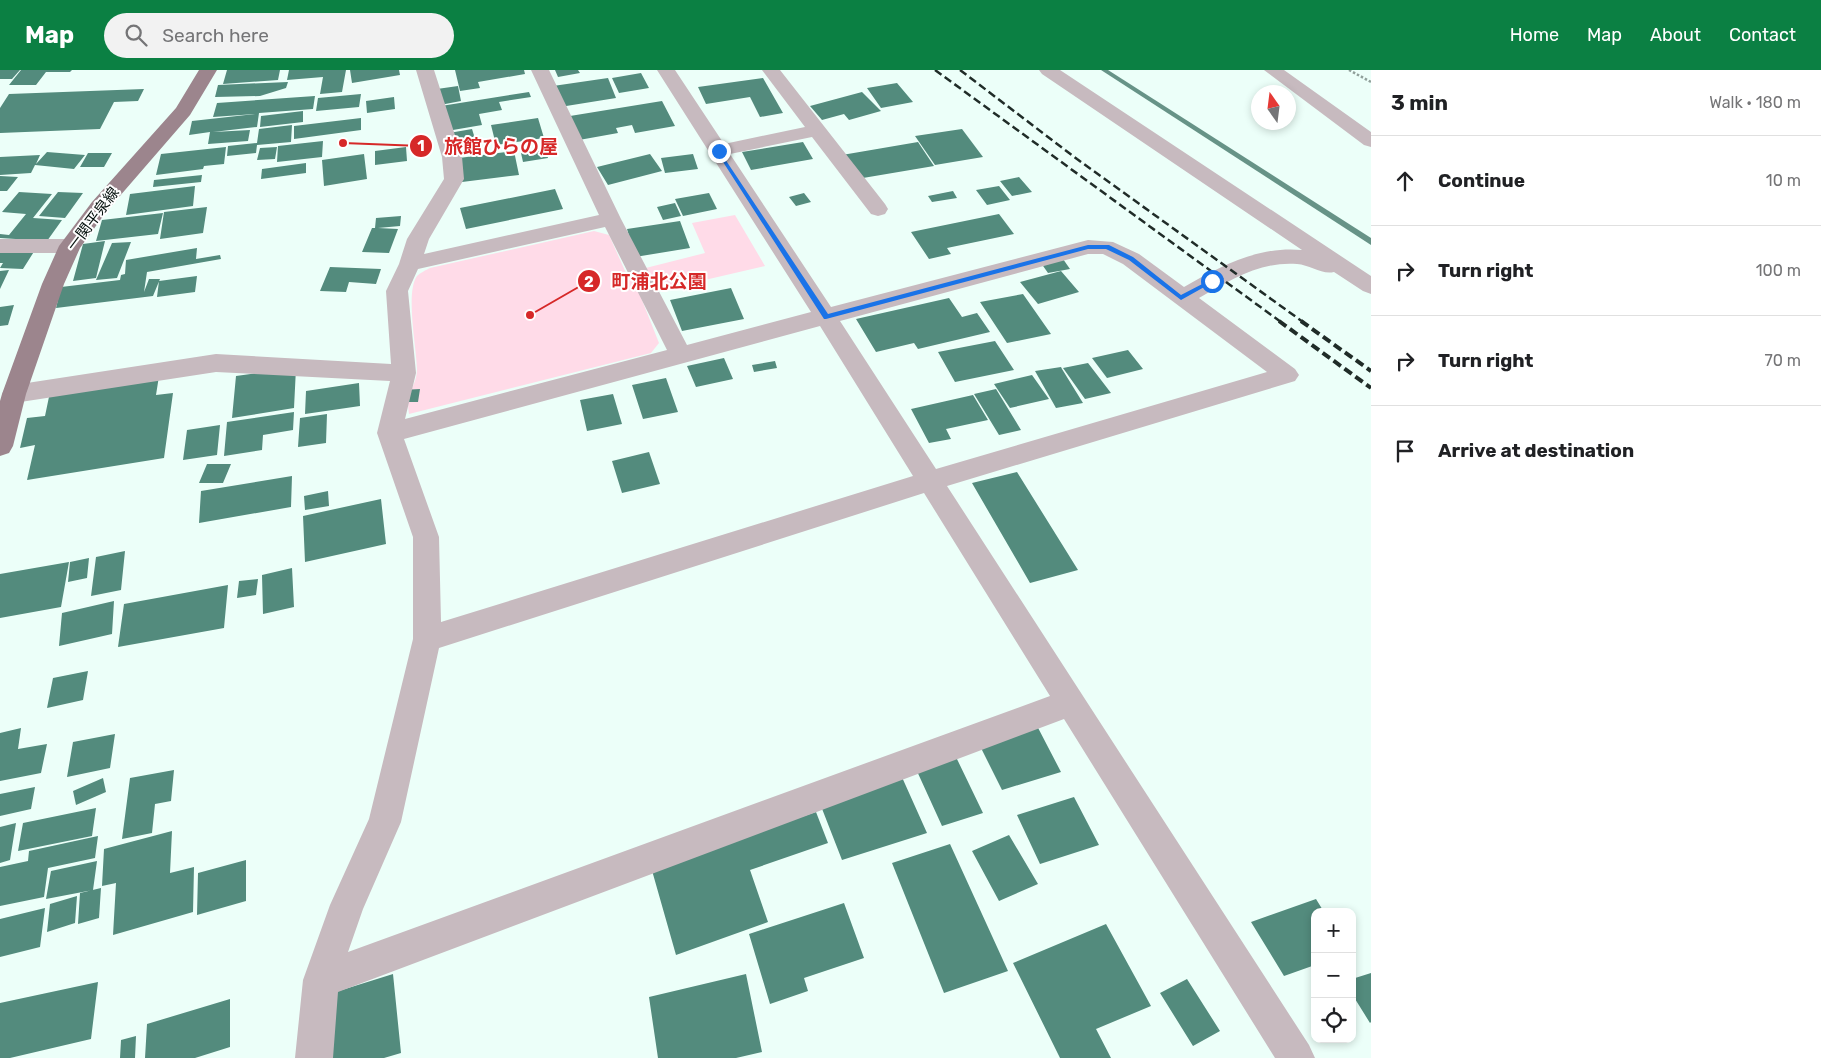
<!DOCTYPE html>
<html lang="en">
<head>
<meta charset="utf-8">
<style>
	body { margin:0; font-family:Rubik,"Noto Sans JP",sans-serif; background:#f2f2f2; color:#202124 }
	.controls { position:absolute; right:15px; bottom:15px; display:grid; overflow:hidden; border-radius:10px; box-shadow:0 2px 8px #0003 }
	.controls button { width:45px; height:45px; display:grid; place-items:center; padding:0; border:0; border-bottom:1px solid #e0e0e0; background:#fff; color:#202124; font:25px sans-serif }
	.compass { position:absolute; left:1251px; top:15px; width:45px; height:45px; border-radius:50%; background:#fff; box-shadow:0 2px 8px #0003; rotate:346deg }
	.stop { position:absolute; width:15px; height:15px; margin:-11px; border:4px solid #1a73e8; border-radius:50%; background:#fff }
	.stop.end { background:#1a73e8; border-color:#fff; box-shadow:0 1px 5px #0008 }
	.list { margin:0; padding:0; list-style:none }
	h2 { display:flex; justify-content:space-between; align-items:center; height:65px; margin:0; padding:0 20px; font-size:21px }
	h2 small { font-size:16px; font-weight:400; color:#757577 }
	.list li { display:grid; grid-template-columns:32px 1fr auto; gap:15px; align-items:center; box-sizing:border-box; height:90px; padding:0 20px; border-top:1px solid #e0e0e0 }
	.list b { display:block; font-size:19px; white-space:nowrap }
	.list em { font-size:16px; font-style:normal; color:#757577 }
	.icon { flex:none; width:28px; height:28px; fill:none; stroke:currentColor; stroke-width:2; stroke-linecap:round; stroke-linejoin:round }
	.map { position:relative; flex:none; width:1371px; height:988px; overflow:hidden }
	header { display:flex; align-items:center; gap:30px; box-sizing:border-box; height:70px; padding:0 25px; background:#0b8043; color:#fff }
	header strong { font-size:24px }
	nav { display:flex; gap:28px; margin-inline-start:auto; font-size:18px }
	.search { width:350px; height:45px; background:#f2f2f2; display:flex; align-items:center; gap:12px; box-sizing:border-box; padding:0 18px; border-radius:28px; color:#757577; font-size:19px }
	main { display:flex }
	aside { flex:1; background:#fff }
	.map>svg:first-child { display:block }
	.green { fill:#ffdbe8 }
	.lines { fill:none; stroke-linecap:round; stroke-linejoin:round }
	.stream { fill:#679387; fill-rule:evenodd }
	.building { fill:#538b7d }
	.path { stroke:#90a09b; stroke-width:2.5; stroke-dasharray:2.5 2; stroke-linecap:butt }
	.minor { fill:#c7babf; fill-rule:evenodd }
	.major { fill:#9c858d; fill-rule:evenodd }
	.rail-far1 { stroke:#202c28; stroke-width:2.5; stroke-dasharray:8 4; stroke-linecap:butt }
	.rail { stroke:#202c28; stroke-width:4; stroke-dasharray:9 4.5; stroke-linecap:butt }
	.route { fill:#1a73e8 }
	.labels { text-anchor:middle; stroke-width:4; stroke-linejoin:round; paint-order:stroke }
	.far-street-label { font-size:15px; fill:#06110e; stroke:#fff }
	.leader { fill:none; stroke:#d62828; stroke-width:2 }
	.callout-dot { fill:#d62828; stroke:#fff; stroke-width:2 }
	.mark-label { font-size:15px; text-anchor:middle; font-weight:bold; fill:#fff }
	.callout-label { font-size:19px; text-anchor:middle; font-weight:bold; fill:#d62828; stroke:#fff; stroke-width:4; stroke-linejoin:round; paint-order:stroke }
</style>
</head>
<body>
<header>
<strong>Map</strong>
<div class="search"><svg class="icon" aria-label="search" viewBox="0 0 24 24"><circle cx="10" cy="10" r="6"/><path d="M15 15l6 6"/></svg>Search here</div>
<nav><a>Home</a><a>Map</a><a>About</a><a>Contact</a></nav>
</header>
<main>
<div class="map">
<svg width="1371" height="988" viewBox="0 0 1371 988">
	<rect width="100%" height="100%" fill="#ecfff9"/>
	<path class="green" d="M735,145L765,196L640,225L659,273L651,283L409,344C405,321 417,317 417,299C417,279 405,223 417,206C420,203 426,200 430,198L594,161L609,165L626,203L705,183L692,153Z"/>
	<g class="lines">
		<path class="stream" d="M1101,0H1108L1371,168V175Z"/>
	</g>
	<path class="building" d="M0,0H20L12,9H0Z
		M21,0H72L70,2H46L36,15H9Z
		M227,0H280L278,10L223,14Z
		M289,0H346L342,22L320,24L323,7L287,10Z
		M350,0H399L400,5L352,13Z
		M455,0H524L525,4L478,12L480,18L460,21Z
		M555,0H578L580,3L558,7Z
		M641,3L649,18L619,23L612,8Z
		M608,8L616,28L560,37L553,16Z
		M763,8L783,43L760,47L750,27L706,34L698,17Z
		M288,12L286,18L260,26L215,27L218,15Z
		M897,13L913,32L881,38L867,18Z
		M458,16L461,31L440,35L437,19Z
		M144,19L138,31L114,32L100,59L0,63V38L9,24Z
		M529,22L531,27L499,32L502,40L479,44L482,55L447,61L441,36Z
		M862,22L881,41L849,50L844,44L822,50L810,36Z
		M361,24L359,37L316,41L318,28Z
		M315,26L313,39L259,43L257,57L213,62L250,60L248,71L208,74L210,62L189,65L192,51L255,44L213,47L217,33Z
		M394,27L395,39L367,43L366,31Z
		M662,31L675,56L635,63L632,55L616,58L618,63L579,70L570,46Z
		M303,41V52L260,57L261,46Z
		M361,48V60L294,69V56Z
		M538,48L544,68L496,75L491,55Z
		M292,55L291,72L257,75L256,83L227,86L228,76L257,73L259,59Z
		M472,59L477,75L452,79L449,63Z
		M962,59L983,87L935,95L915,66Z
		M323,71L322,87L277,92L278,76Z
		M803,72L813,89L751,100L742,82Z
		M918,72L934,96L857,109L842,85Z
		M226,77L224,94L204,96L203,99L156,105L161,84Z
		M277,77L275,89L257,90L260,78Z
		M406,77L407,91L375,95V81Z
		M546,80L548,88L523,92L521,83Z
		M514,81L519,105L462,112L459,88Z
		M47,82L85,85L74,99L35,95L31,103L0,105V87L40,85L36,94Z
		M88,83H112L104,97H80Z
		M364,84L367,109L324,116L322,90Z
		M650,84L662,101L608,115L597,97Z
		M693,84L698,99L665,103L661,88Z
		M306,93V103L261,109L262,99Z
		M202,105L201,112L153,117L154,110Z
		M0,106L18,107L7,121H0Z
		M1019,107L1032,122L1012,126L1000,111Z
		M195,116L193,136L126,145L130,124Z
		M999,116L1010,130L987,135L976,120Z
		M555,119L563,139L466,159L460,138Z
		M953,121L957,128L932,132L928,126Z
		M19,122L52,124L33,148L62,150L47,171L0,168V164L9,165L26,144L2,142Z
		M58,122L83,123L65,148L39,146Z
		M709,123L717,139L683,146L675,129Z
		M804,123L811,132L796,136L789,127Z
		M675,133L681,146L663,150L657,137Z
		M207,137L203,163L160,169L164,142Z
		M163,143L158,164L96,171L102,150Z
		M999,144L1014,164L947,178L951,184L929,189L911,162Z
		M401,146L400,156L378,158L398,159L389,183L362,182L372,158H375L376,148Z
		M680,151L690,178L635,187L627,159Z
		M105,171L96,208L73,211L83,174Z
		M131,172L117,208L96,210L112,173Z
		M197,178L196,189L220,185L221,189L147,202L144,222L149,209H160L153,226L56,238L61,217L120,210L121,205L125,204L126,190Z
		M0,180H35L23,199L0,198L3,193H0Z
		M1063,189L1070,199L1048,203L1041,193Z
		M330,197L381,199L376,214L349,212L346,222L320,221Z
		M9,200L0,219V201Z
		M1061,201L1079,222L1038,234L1020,212Z
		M197,206L195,222L157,227L159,211Z
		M731,218L744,249L682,261L670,230Z
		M1023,224L1051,264L1007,273L980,232Z
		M949,228L962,247L977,243L990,262L918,279L914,273L876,282L856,249Z
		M14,235L8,255L0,256V237Z
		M995,271L1014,300L955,312L938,282Z
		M1128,280L1143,299L1107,308L1092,288Z
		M724,288L733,309L696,317L687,296Z
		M775,291L777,298L754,302L752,295Z
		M1088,293L1111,323L1085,329L1063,298Z
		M1061,297L1062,299L1083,333L1056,338L1035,301Z
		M296,298L294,338L232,348L236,306Z
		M1032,305L1049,329L1010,338L994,314Z
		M159,306L156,325L173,323L164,388L27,410L35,375L20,378L27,348L45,346L50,322Z
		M666,308L678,342L643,349L632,315Z
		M359,313L360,336L305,344L306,321Z
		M420,319L418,332H400L402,320Z
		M996,319L1021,360L999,365L974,324Z
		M613,324L622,354L587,361L580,330Z
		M973,325L988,350L946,359L951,369L929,373L911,339Z
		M294,342L293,360L263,365L262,380L224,386L227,352Z
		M327,344L326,373L298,377L300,348Z
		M220,355L217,385L183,390L187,360Z
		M649,382L660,414L622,423L612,391Z
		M207,394H231L223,413H199Z
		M1017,402L1078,500L1030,513L972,413Z
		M292,406L291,437L199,453L201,421Z
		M328,421L329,436L305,440L304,426Z
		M381,429L386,474L305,492L303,446Z
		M125,481L121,520L91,526L96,487Z
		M89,488L87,508L68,512L70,492Z
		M69,492L61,537L0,548V504Z
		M292,498L294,537L263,544L262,505Z
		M258,509L256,525L237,528L239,511Z
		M228,515L224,558L118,577L124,534Z
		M114,531L112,564L59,576L62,543Z
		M88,601L83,630L47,638L53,608Z
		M1035,652L1061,702L1002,720L977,670Z
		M21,658L18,679L47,674L41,703L0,711V663Z
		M115,664L110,698L67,707L73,672Z
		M956,687L983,743L942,756L916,699Z
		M174,700L171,731L155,734L152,763L122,769L130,708Z
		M901,705L927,763L842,790L819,731Z
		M103,708L106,722L76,735L73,721Z
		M35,717L31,739L0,746V724Z
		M1074,727L1099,775L1040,794L1017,745Z
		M96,738L92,766L18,781L23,753Z
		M816,742L828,773L750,800L768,852L676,885L651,797Z
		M16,753L10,790L0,793V757Z
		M172,761L170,803L194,797L193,842L113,865L116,813L102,816L104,779Z
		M1009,765L1038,814L999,831L972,781Z
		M98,766L95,788L48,798L44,827L0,836V797L28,791L29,781Z
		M950,774L1008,901L944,923L892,793Z
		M246,790V831L197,845L198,803Z
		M97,791L93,820L46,829L51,801Z
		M101,818L99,848L78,854L80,823Z
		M77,826L75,853L47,862L50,834Z
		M1316,829L1324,842H1315V895L1284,906L1251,852Z
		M844,833L864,888L804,908L808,921L770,934L749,864Z
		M45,838L40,877L0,887V849Z
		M1106,854L1151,936L1096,959L1111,988H1060L1013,893Z
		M1371,903V952L1370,953L1352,924V909Z
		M393,904L401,983L384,988H316L313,929Z
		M746,904L762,982L736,988H658L649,927Z
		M1187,909L1220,961L1193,976L1160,923Z
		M98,912L91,969L10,988H0V933Z
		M230,929V977L195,988H145L147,954Z
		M136,966L135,988H120L121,970Z"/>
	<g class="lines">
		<path class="path" d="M1349,0L1371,12"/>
		<path class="minor" d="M416,0H434L462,87L464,109L429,169L424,184L599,145L531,0H549L621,149L687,275L811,242L657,0H675L724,74L805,57L762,0H780L885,134L888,139L885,144L878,146L871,144L812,67L730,84L831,237L1088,170L1113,172L1139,184L1184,217C1221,196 1258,176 1302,180L1042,4L1039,0H1060L1371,206V224L1363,221L1334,202C1322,205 1310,195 1297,194C1260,191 1229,211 1199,228L1295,299L1299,305L1295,311L947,416L1309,975L1315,988H1275L1064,649L338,922L333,988H295L303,910L330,835L369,749L413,569V467L377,363L390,311L216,302L14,333L5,330L2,324L5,318L14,315L216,284L391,294L386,221L399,194L407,169L444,109L442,87ZM605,157L667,280L405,349L416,303L408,221L418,199ZM1088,184H1103L1123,194L1267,302L936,399L840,251ZM820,256L913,406L441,552L439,467L404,369ZM924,423L1050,626L348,882L363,839L401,752L439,578Z
			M1264,0H1284L1371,62V77L1364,75Z
			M0,169H70L77,171L81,176L77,181L70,183H0Z"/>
		<path class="major" d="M199,0H217L190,45L106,142L80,178L64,214L26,324L13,376L9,383L0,386V331L2,324L42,214L59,176L92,132L176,38Z"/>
		<path class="rail-far1" d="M935,0L1281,252
			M960,0L1077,89L1303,252"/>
		<path class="rail" d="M1279,251L1371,318
			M1301,251L1371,301"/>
	</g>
	<path class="route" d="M719,80L828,244L1088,175H1109L1133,187L1181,225L1210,210L1215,211L1181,230L1129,190L1106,179H1088L826,249H824L716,81Z"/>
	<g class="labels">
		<g class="far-street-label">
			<text transform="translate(93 149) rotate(-53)" y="5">一関平泉線</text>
		</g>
	</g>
	<path class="leader" d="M343 73L421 76M530 245L589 211"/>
	<g class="callout-dot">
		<circle cx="343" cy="73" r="5"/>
		<circle cx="530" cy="245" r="5"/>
		<circle cx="421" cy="76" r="12"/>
		<circle cx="589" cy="211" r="12"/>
	</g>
	<g class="mark-label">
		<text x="421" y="81">1</text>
		<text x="589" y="217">2</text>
	</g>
	<g class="callout-label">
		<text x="501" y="83">旅館ひらの屋</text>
		<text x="659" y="218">町浦北公園</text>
	</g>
</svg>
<div class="controls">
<button>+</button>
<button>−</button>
<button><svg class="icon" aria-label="locate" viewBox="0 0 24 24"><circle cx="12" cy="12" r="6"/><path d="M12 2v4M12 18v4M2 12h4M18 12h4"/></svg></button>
</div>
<svg class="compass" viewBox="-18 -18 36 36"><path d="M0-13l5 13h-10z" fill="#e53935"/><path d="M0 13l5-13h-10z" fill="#757577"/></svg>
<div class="stop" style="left:1212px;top:211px"></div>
<div class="stop end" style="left:719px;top:81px"></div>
</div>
<aside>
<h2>3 min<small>Walk · 180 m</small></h2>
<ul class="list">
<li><svg class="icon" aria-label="ahead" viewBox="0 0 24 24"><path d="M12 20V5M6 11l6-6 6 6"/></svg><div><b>Continue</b></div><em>10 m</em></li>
<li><svg class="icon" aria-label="right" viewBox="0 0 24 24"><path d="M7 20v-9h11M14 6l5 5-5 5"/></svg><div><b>Turn right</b></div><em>100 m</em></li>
<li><svg class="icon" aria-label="right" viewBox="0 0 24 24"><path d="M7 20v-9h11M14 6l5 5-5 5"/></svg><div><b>Turn right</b></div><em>70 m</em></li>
<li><svg class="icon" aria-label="arrive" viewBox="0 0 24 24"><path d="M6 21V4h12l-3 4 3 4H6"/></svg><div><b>Arrive at destination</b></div></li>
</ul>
</aside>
</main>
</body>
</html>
